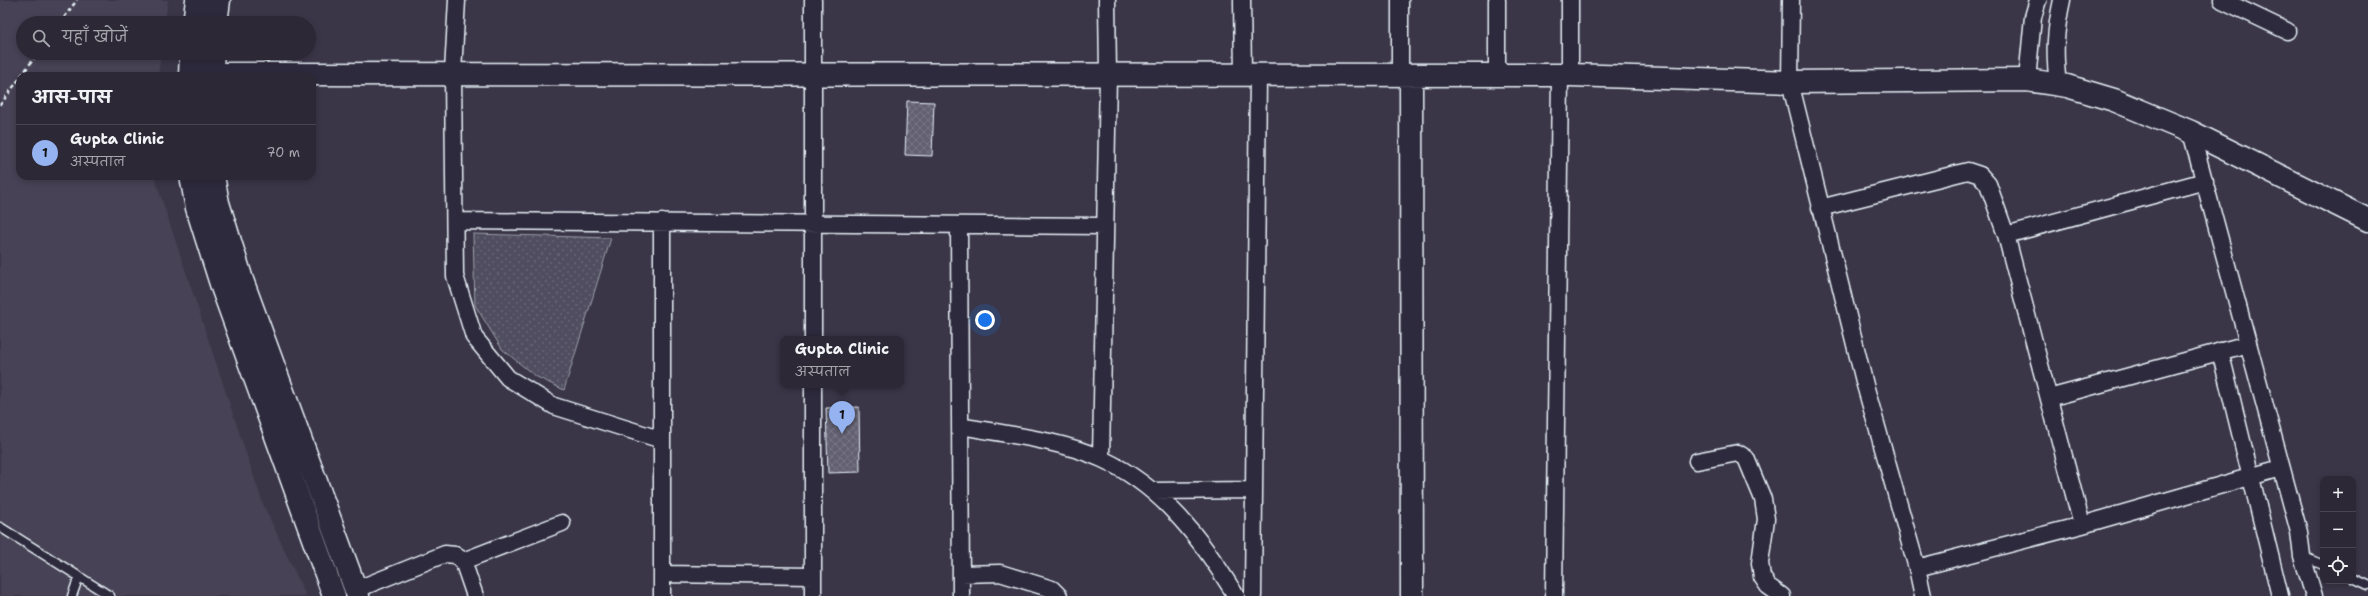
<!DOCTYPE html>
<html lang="hi">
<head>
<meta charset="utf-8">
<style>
	body { margin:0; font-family:"Shantell Sans","Playpen Sans Deva",sans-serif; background:#383442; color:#f1f3f6 }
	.controls { position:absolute; right:12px; bottom:12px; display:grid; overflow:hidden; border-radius:8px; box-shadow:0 2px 6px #0003 }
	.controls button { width:36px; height:36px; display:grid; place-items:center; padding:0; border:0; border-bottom:1px solid #484451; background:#2c2836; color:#f1f3f6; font:20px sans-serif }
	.you { position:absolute; left:985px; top:320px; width:14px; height:14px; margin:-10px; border:3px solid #fff; border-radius:50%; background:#1a73e8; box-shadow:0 0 0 6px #1a73e833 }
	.badge { display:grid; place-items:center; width:26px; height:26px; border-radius:50%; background:#95b2f1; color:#111; font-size:13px; font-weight:700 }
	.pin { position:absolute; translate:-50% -33px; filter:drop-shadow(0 1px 2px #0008) }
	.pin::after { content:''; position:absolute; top:21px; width:14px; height:12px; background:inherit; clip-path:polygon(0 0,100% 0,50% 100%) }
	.popup { position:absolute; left:780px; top:336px; width:124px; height:52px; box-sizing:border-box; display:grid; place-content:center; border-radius:8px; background:#2c2836; filter:drop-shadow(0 1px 3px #0005); font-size:13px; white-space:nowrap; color:#a6a6ad }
	.popup b { font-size:15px; color:#f1f3f6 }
	.popup::after { content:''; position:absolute; left:50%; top:100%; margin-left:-8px; border:8px solid transparent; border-top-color:#2c2836 }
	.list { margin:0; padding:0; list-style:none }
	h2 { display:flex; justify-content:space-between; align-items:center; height:52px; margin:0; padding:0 16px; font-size:17px }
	h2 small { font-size:13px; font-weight:400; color:#a6a6ad }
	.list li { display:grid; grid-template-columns:26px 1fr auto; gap:12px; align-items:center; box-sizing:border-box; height:56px; padding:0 16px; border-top:1px solid #484451 }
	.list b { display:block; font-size:15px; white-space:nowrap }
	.list p { margin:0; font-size:13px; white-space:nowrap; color:#a6a6ad }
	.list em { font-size:13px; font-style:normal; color:#a6a6ad }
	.icon { flex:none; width:22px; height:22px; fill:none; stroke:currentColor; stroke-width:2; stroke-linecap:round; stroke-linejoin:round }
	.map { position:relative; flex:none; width:2368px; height:596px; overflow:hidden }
	.search { position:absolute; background:#2c2836; box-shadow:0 2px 6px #0003; left:16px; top:16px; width:300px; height:44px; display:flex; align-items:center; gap:10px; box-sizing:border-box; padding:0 14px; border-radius:22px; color:#a6a6ad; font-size:15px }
	.panel { position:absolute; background:#2c2836; box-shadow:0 2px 6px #0003; left:16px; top:72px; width:300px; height:108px; border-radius:12px }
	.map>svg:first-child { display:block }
	.built { fill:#464354 }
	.park { fill:url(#park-dots); stroke:#9ca0ac }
	.building { fill:url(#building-cross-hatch); stroke:#e8f1f8 }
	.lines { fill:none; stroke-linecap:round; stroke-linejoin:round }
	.lane-casing { stroke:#e8f1f8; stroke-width:11 }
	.street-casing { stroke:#e8f1f8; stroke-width:19 }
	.secondary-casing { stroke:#e8f1f8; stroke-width:25 }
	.primary-casing { stroke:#e8f1f8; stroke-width:25 }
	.path { stroke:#e8f1f8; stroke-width:2.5; stroke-dasharray:4 3; stroke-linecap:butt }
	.lane { stroke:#2f2a3d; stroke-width:8 }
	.street { stroke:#2f2a3d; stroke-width:16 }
	.secondary { stroke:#2f2a3d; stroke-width:22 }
	.primary { stroke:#2f2a3d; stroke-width:22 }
</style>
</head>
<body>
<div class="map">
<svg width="2368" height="596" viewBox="0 0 2368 596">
	<defs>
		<pattern id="park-dots" width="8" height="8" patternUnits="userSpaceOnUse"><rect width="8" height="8" fill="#504e5f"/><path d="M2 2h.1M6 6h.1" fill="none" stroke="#696877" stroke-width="1.8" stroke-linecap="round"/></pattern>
		<pattern id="building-cross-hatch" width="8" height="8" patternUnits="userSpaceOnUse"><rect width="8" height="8" fill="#636171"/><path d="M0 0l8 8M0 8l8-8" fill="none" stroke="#797886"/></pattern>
	</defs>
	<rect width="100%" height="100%" fill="#3a3648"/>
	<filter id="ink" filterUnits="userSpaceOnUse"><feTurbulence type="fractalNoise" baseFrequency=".025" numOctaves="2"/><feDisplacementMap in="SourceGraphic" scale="8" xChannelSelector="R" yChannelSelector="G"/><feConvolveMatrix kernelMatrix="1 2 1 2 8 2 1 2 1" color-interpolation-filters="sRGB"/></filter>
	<g filter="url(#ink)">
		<path class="built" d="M0,0H168L165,23H23V53H161L158,76H20V176H154L263,504L306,596H0Z"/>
		<path class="park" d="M473,234L611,238L564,390L535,376L502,349L475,305Z"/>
		<path class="building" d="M907,101L934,102L932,156L905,155Z
			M859,407L860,472L828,473L826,408Z"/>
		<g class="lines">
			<defs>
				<path id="lane" d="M0,527L110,596
					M2302,556L2323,565
					M2353,578L2368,585
					M72,596L79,576"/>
				<path id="street" d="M457,0L453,72L455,276L474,337L508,378L554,406L662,440
					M1242,0L1243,75
					M1497,0V75
					M1791,0L1790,82L1865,385L1917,568L1923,596
					M2222,0L2287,31
					M1400,75V0
					M1570,75V0
					M2027,80L2033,17L2038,0
					M2058,85C2054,52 2055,32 2062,0
					M2191,132L2299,532L2302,556L2314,596
					M1820,208L1968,171L1980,175L1988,184L2006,235L2082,525
					M455,221L1105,226
					M662,222V596
					M959,225L961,596
					M2006,235L2205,181
					M813,339V0
					M2220,351L2280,596
					M2049,398L2248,344
					M960,426C1004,434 1061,440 1102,459C1163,487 1202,540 1236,596
					M1101,458L1108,75L1107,0
					M1697,461L1738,453L1746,458L1763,499L1766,519L1760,563L1762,577L1768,586L1782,596
					M1152,491L1254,490
					M1917,568L2082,525L2281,468
					M662,574L813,576
					M961,574L1000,573L1052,589L1059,596
					M355,590L445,554L455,555L463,561
					M475,596L463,561L562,523
					M813,596V385
					M1253,596L1258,75
					M1554,596L1560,75"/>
				<path id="secondary" d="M193,74L1570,75L1790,82L2027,80L2067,86L2114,100L2191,132L2368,220
					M1411,75L1412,596"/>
				<path id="primary" d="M194,23L197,0
					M216,23L219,0
					M190,76L191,53
					M211,76L213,53
					M191,176L197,208L222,287L334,596
					M213,176L218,203L242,280L358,596"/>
			</defs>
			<use href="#lane" class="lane-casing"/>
			<use href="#street" class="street-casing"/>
			<use href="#secondary" class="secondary-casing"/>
			<use href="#primary" class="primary-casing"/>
			<path class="path" d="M60,23L77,0
				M21,76L38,53
				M0,105L20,78"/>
			<use href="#lane" class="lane"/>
			<use href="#street" class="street"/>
			<use href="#secondary" class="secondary"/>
			<use href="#primary" class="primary"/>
		</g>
	</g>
</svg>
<div class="controls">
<button>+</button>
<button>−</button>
<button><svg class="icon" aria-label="locate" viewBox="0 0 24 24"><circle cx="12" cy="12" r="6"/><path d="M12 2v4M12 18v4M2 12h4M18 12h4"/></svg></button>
</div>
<div class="you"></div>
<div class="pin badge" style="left:842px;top:434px">1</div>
<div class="popup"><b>Gupta Clinic</b>अस्पताल</div>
<div class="search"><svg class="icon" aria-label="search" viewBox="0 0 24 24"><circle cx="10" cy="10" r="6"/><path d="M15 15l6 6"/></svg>यहाँ खोजें</div>
<section class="panel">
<h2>आस-पास<small></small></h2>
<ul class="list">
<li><span class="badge">1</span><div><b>Gupta Clinic</b><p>अस्पताल</p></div><em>70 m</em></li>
</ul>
</section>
</div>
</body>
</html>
